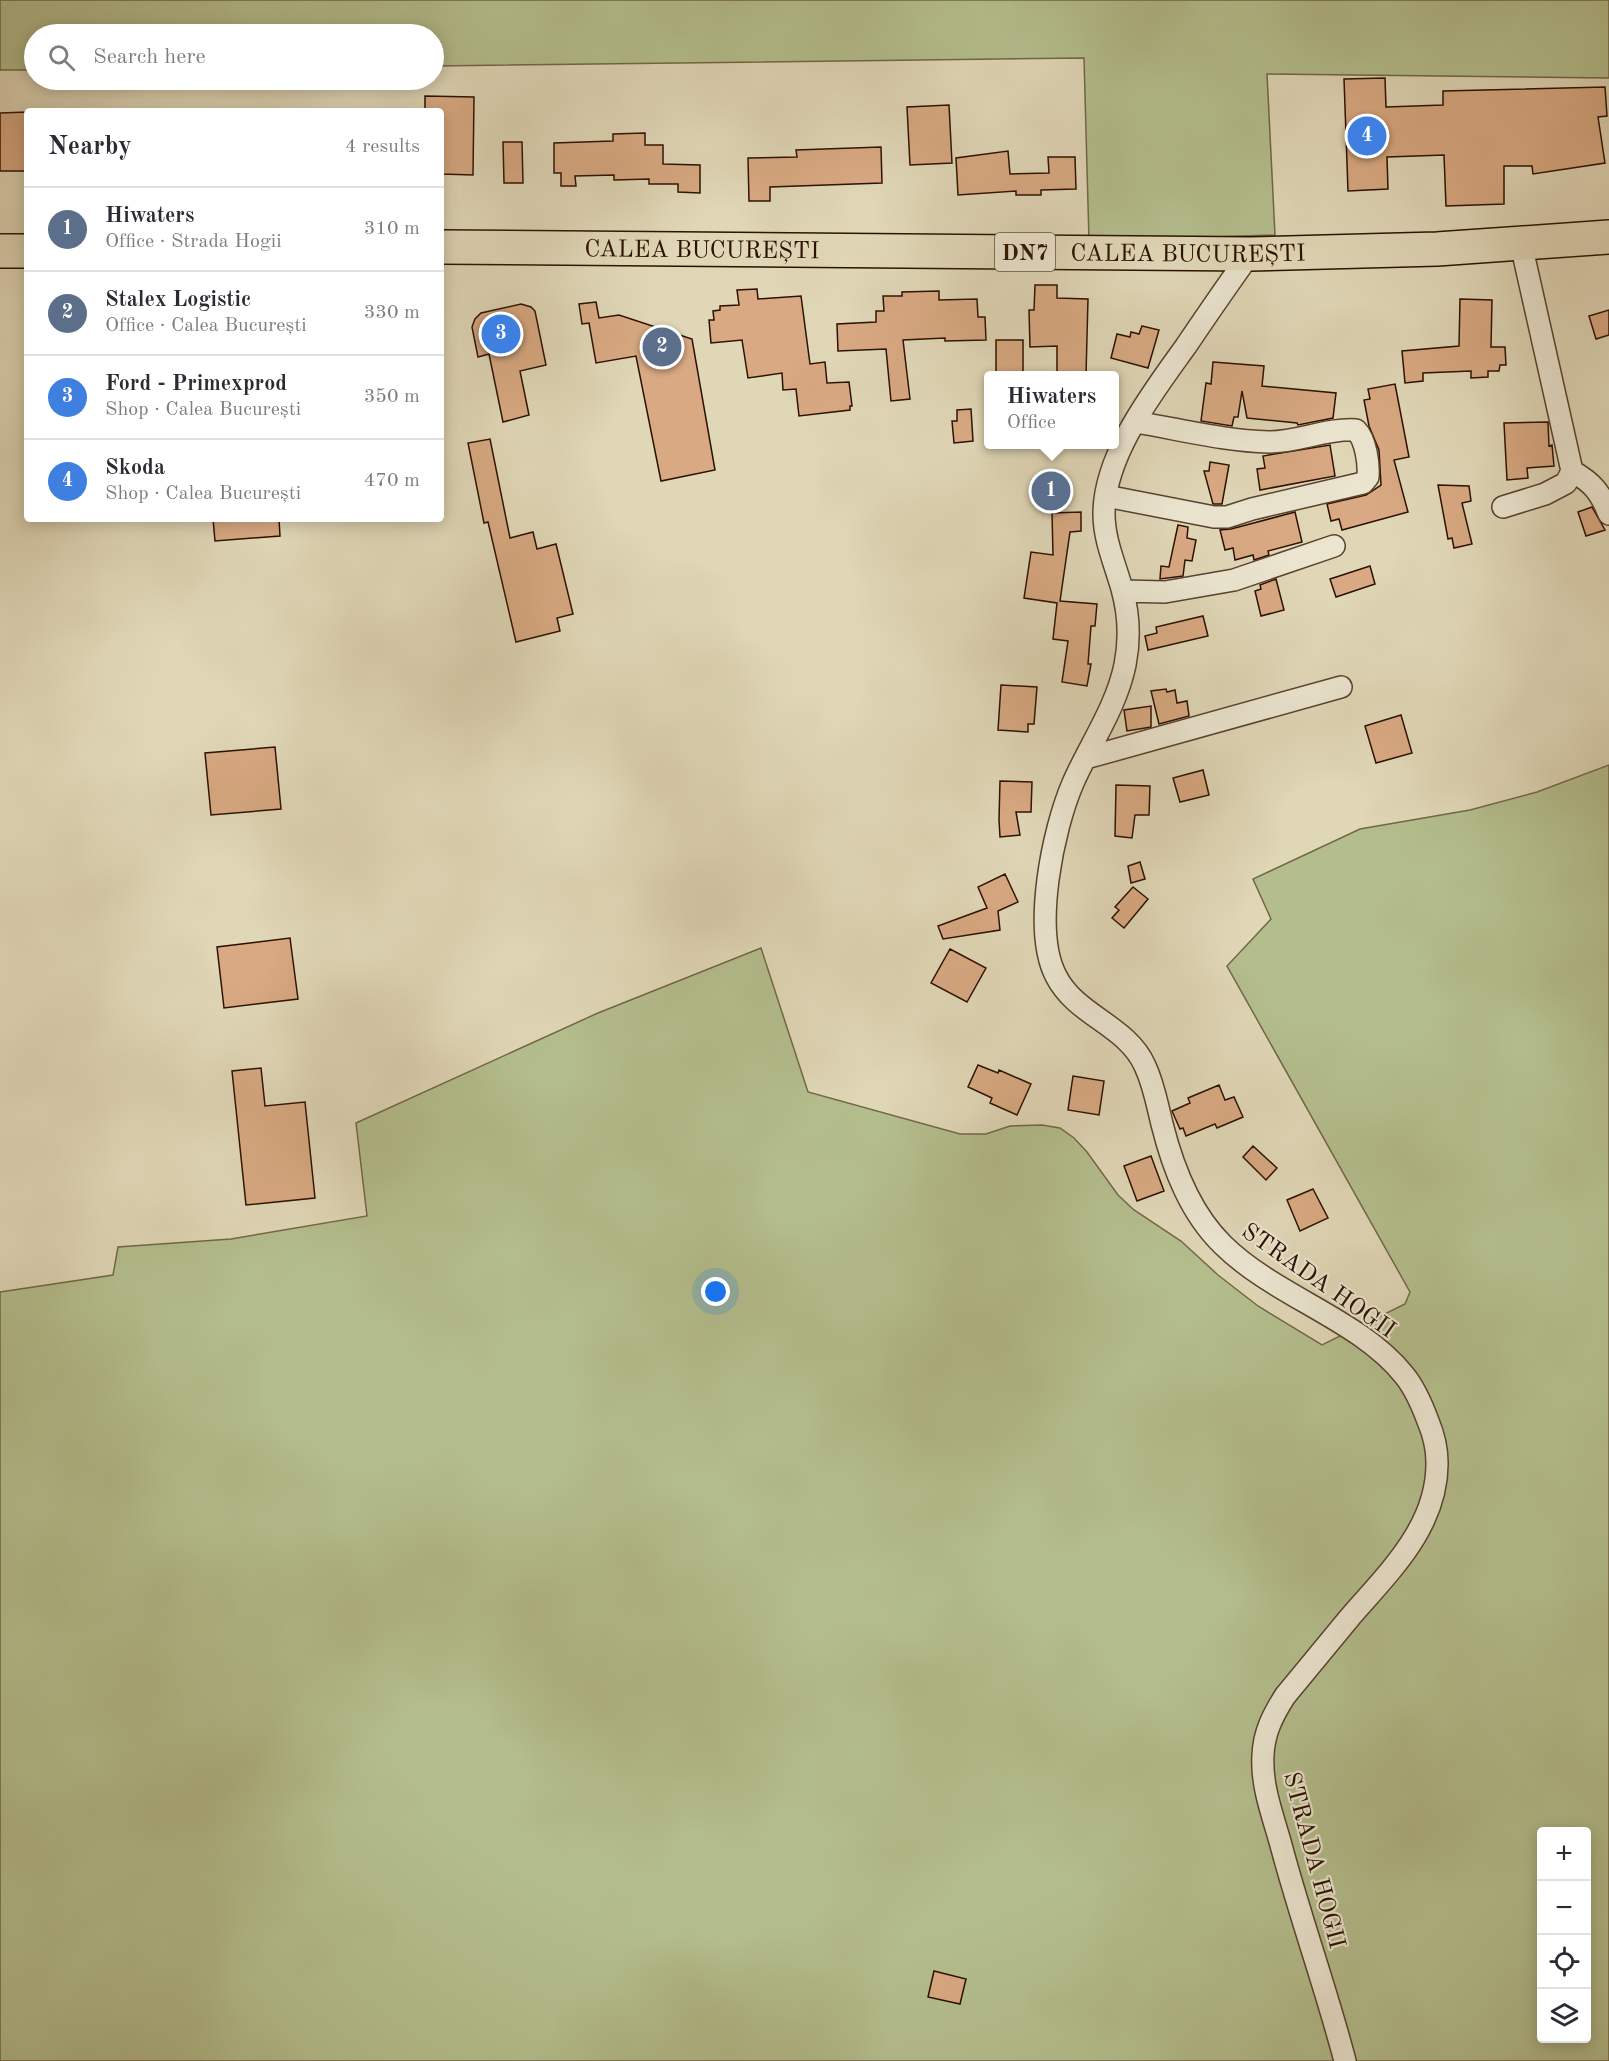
<!DOCTYPE html>
<html lang="en">
<head>
<meta charset="utf-8">
<style>
	body { margin:0; font-family:"Old Standard TT",serif; background:#f2f2f3; color:#2b2b33 }
	.controls { position:absolute; right:18px; bottom:18px; display:grid; overflow:hidden; border-radius:6px; box-shadow:0 3px 15px #0003 }
	.controls button { width:54px; height:54px; display:grid; place-items:center; padding:0; border:0; border-bottom:2px solid #e1e1e2; background:#fff; color:#2b2b33; font:30px sans-serif }
	.you { position:absolute; left:716px; top:1292px; width:21px; height:21px; margin:-15px; border:4px solid #fff; border-radius:50%; background:#1a73e8; box-shadow:0 0 0 9px #1a73e833 }
	.badge { display:grid; place-items:center; width:39px; height:39px; border-radius:50%; background:#ea580c; color:#fff; font-size:20px; font-weight:700 }
	.pin { position:absolute; translate:-50% -50%; border:3px solid #fff; box-shadow:0 2px 6px #0006 }
	.popup { position:absolute; left:984px; top:371px; width:135px; height:78px; box-sizing:border-box; display:grid; place-content:center; border-radius:6px; background:#fff; filter:drop-shadow(0 2px 4px #0005); font-size:20px; white-space:nowrap; color:#7c7c81 }
	.popup b { font-size:22px; color:#2b2b33 }
	.popup::after { content:''; position:absolute; left:50%; top:100%; margin-left:-12px; border:12px solid transparent; border-top-color:#fff }
	.list { margin:0; padding:0; list-style:none }
	h2 { display:flex; justify-content:space-between; align-items:center; height:78px; margin:0; padding:0 24px; font-size:26px }
	h2 small { font-size:20px; font-weight:400; color:#7c7c81 }
	.list li { display:grid; grid-template-columns:39px 1fr auto; gap:18px; align-items:center; box-sizing:border-box; height:84px; padding:0 24px; border-top:2px solid #e1e1e2 }
	.list b { display:block; font-size:22px; white-space:nowrap }
	.list p { margin:0; font-size:20px; white-space:nowrap; color:#7c7c81 }
	.list em { font-size:20px; font-style:normal; color:#7c7c81 }
	.icon { flex:none; width:33px; height:33px; fill:none; stroke:currentColor; stroke-width:2; stroke-linecap:round; stroke-linejoin:round }
	.map { position:relative; flex:none; width:1609px; height:2061px; overflow:hidden }
	.search { position:absolute; background:#fff; box-shadow:0 3px 15px #0003; left:24px; top:24px; width:420px; height:66px; display:flex; align-items:center; gap:15px; box-sizing:border-box; padding:0 21px; border-radius:33px; color:#7c7c81; font-size:22px }
	.panel { position:absolute; background:#fff; box-shadow:0 3px 15px #0003; left:24px; top:108px; width:420px; height:414px; border-radius:6px }
	.map>svg:first-child { display:block }
	.green { fill:#b4be8d; stroke:#706846; stroke-width:1.5; fill-rule:evenodd }
	.building { fill:#d8a982; stroke:#2c1100; stroke-width:1.5 }
	.lines { fill:none; stroke-linecap:round; stroke-linejoin:round }
	.street-casing { stroke:#59422e; stroke-width:24 }
	.highway-casing { stroke:#2c1100; stroke-width:36 }
	.street { stroke:#ebe5d0; stroke-width:21 }
	.highway { stroke:#e0d7b7; stroke-width:33 }
	.labels { text-anchor:middle; stroke-width:4.5; stroke-linejoin:round; paint-order:stroke }
	.shield { fill:#ebe5d0; stroke:#65513e; stroke-width:1.5 }
	.shield-label { font-size:22px; font-weight:bold; fill:#2c1100 }
	.street-label { font-size:24px; fill:#2c1100; stroke:#ebe5d0 }
</style>
</head>
<body>
<div class="map">
<svg width="1609" height="2061" viewBox="0 0 1609 2061">
	<rect width="100%" height="100%" fill="#e0d7b7"/>
	<filter id="stains"><feTurbulence type="fractalNoise" baseFrequency=".00333" numOctaves="4"/><feColorMatrix values="0 0 0 0 .2 0 0 0 0 .09 0 0 0 0 .02 0 0 0 .5 -.17"/></filter>
	<radialGradient id="worn" r=".72"><stop offset=".6" stop-color="#630" stop-opacity="0"/><stop offset="1" stop-color="#630" stop-opacity=".3"/></radialGradient>
	<path class="green" d="M0,0H1609V78L1267,74L1275,235L1089,241L1084,58L434,66V34H34V70H0Z
		M1609,765V2061H0V1292L113,1275L118,1247L231,1239L367,1216L356,1123L598,1013L761,948L808,1092L960,1134H986L1010,1126L1042,1125L1060,1128L1074,1138L1087,1152L1118,1195L1134,1210L1181,1241L1218,1275L1258,1306L1322,1345L1405,1304L1410,1292L1227,966L1271,919L1253,879L1360,829L1470,810L1537,792ZM1542,1832H1586V2038H1542Z"/>
	<path class="building" d="M1385,78L1386,107L1443,105V91L1605,87L1607,116L1598,117L1605,163L1533,174L1532,166H1504V204L1446,206L1444,155L1387,157L1388,189L1348,191L1344,79Z
		M425,96L474,97L473,175L441,174V111H425Z
		M949,105L952,163L910,165L907,107Z
		M27,112V171H0V113Z
		M645,133V145H663V164L700,165V193L678,192V184H649V179L614,180V175L575,176L576,186H561V173H554V143L613,141V134Z
		M503,142H522L523,183H504Z
		M881,147L882,183L770,187V201H749L748,158L797,157L796,150Z
		M1008,151L1010,174L1049,173L1048,157H1075L1076,189L1041,190V195H1016V191L958,195L956,158Z
		M1035,285H1057V298L1088,299L1086,375H1057V346L1030,347L1029,310H1034Z
		M757,289L758,299L801,296L810,364L825,362L827,383L849,382L852,406H850V410L799,416L796,389L783,390L782,373L748,378L742,340L711,343L709,320H714L713,311L720,310V306L739,305L737,290Z
		M939,291V300L977,299L978,317H985L986,340L945,341V338L903,340L910,399L891,401L886,349L838,351L837,324L876,322V311H884L883,296H902V292Z
		M1460,299L1492,300L1491,347H1505L1506,365H1500L1499,371H1488V377L1471,378V371L1423,373V381L1405,383L1402,351L1459,346Z
		M596,302L599,318L619,315L692,339L715,470L661,481L636,356L596,363L589,323L582,324L579,304Z
		M521,304L531,307L535,311L546,365L520,371L529,415L503,422L489,354L478,357L472,327L475,319L481,313Z
		M1609,310V335L1596,339L1589,316Z
		M1142,326L1159,330L1148,368L1111,358L1117,334L1130,337L1131,332L1139,334Z
		M996,340H1023V374H996Z
		M1213,362L1264,366L1262,386L1336,393L1333,418L1298,425L1297,423L1247,418L1242,391L1238,417H1234L1232,426L1201,421L1206,383L1211,384Z
		M1395,384L1409,457L1394,460L1408,512L1342,530L1339,519L1331,521L1327,504L1366,495L1381,485L1379,450L1369,426L1364,400L1370,399L1368,389Z
		M971,409L973,441L954,443L952,421H957V410Z
		M1548,422L1549,446L1552,445L1554,466L1527,468L1528,478L1507,480L1504,423Z
		M490,439L510,538L533,532L537,549L556,544L573,614L557,618L560,631L516,642L488,522L484,523L468,443Z
		M1330,445L1335,476L1260,490L1257,469L1265,468L1263,456Z
		M1210,462L1229,465L1222,504H1213L1204,471H1209Z
		M1037,477H1066V504H1036Z
		M1438,485L1469,486L1471,501L1462,503L1472,544L1454,548L1452,538L1448,539Z
		M1592,507L1605,530L1586,536L1578,512Z
		M1081,512V531L1070,532L1060,601L1097,604L1095,626H1091L1088,664H1091L1087,686L1062,682L1068,641L1053,639L1057,603L1024,598L1031,552L1053,555L1052,513Z
		M1295,512L1302,542L1268,551L1269,555L1254,560L1253,555L1235,560L1233,548L1225,550L1220,530L1231,529Z
		M213,519H279L280,536L215,541Z
		M1178,525L1188,527L1187,538L1196,540L1192,561L1185,560L1183,576L1160,579L1161,566L1169,567Z
		M1370,566L1375,584L1336,597L1330,579Z
		M1276,579L1284,610L1261,616L1255,591L1261,589L1260,585Z
		M1203,616L1208,636L1148,650L1145,636L1157,633L1156,627Z
		M1001,685L1037,687L1034,724H1028V732L998,730Z
		M1166,689L1167,692L1175,690L1177,703L1187,701L1189,716L1159,724L1151,691Z
		M1151,706V727L1127,731L1124,710Z
		M1401,715L1412,753L1376,763L1365,726Z
		M275,747L281,809L211,815L205,753Z
		M1203,770L1209,795L1180,802L1173,778Z
		M1000,781L1032,782L1031,812H1016L1020,835L1000,837L999,820Z
		M1116,785L1150,786L1149,815H1135L1132,838L1115,836Z
		M1140,862L1145,879L1131,883L1128,866Z
		M1005,874L1018,902L998,911L1000,930L943,939L938,926L987,908L978,887Z
		M1133,887L1148,899L1124,928L1112,918L1119,910L1115,907Z
		M290,938L298,999L224,1008L217,947Z
		M950,949L986,968L967,1002L931,983Z
		M978,1065L998,1073L999,1070L1031,1084L1017,1115L990,1103L992,1098L968,1087Z
		M261,1068L265,1106L305,1102L315,1198L246,1205L232,1071Z
		M1073,1076L1104,1081L1099,1115L1068,1110Z
		M1219,1085L1225,1100L1234,1097L1243,1117L1217,1128L1215,1124L1186,1136L1183,1128L1180,1129L1172,1111L1190,1103L1188,1098Z
		M1253,1146L1277,1168L1266,1180L1243,1157Z
		M1151,1156L1164,1191L1137,1201L1124,1166Z
		M1313,1189L1328,1218L1300,1231L1287,1200Z
		M934,1971L966,1979L960,2004L928,1997Z"/>
	<g class="lines">
		<defs>
			<path id="street" d="M1521,244L1572,471
				M1250,254C1228,284 1207,315 1186,346C1153,392 1104,455 1104,514C1104,540 1115,564 1122,589C1129,614 1130,640 1125,665C1116,708 1090,744 1073,783C1053,829 1032,930 1056,976C1076,1016 1127,1025 1145,1066C1154,1085 1157,1104 1162,1124C1173,1168 1190,1213 1223,1245C1276,1297 1359,1319 1404,1375C1415,1388 1422,1405 1428,1421C1433,1433 1437,1449 1437,1462C1438,1526 1389,1572 1351,1616C1329,1643 1307,1669 1285,1696C1273,1715 1264,1732 1263,1755C1261,1786 1273,1816 1281,1845C1300,1917 1326,1988 1345,2061
				M1572,471C1593,483 1600,492 1609,514
				M1106,496L1214,517H1227L1252,509L1363,483L1368,477C1369,464 1366,440 1356,430C1327,428 1298,442 1269,442C1224,441 1179,429 1135,422
				M1503,507L1545,494L1566,483L1572,471
				M1123,591L1165,592L1234,580L1334,546
				M1086,758L1341,687"/>
			<g id="highway">
				<path id="s1" d="M441,247L1250,254L1437,249L1609,237"/>
				<path d="M0,251H27"/>
			</g>
		</defs>
		<use href="#street" class="street-casing"/>
		<use href="#highway" class="highway-casing"/>
		<use href="#street" class="street"/>
		<use href="#highway" class="highway"/>
	</g>
	<g class="labels">
		<rect class="shield" x="995" y="233" width="60" height="38" rx="4.5"/>
		<g class="shield-label">
			<text x="1025" y="260">DN7</text>
		</g>
		<g class="street-label">
			<text dy="8" stroke="none"><textPath href="#s1" startOffset="261">CALEA BUCUREȘTI</textPath></text>
			<text dy="8" stroke="none"><textPath href="#s1" startOffset="747">CALEA BUCUREȘTI</textPath></text>
			<text transform="translate(1319 1280) rotate(35)" y="8">STRADA HOGII</text>
			<text transform="translate(1315 1860) rotate(75)" y="8">STRADA HOGII</text>
		</g>
	</g>
	<rect width="100%" height="100%" filter="url(#stains)"/>
	<rect width="100%" height="100%" fill="url(#worn)"/>
</svg>
<div class="controls">
<button>+</button>
<button>−</button>
<button><svg class="icon" aria-label="locate" viewBox="0 0 24 24"><circle cx="12" cy="12" r="6"/><path d="M12 2v4M12 18v4M2 12h4M18 12h4"/></svg></button>
<button><svg class="icon" aria-label="layers" viewBox="0 0 24 24"><path d="M12 4l9 5-9 5-9-5zM3 14l9 5 9-5"/></svg></button>
</div>
<div class="you"></div>
<div class="pin badge" style="left:1051px;top:491px;background:#5c6f8a">1</div>
<div class="popup"><b>Hiwaters</b>Office</div>
<div class="pin badge" style="left:662px;top:347px;background:#5c6f8a">2</div>
<div class="pin badge" style="left:501px;top:334px;background:#3f7fe0">3</div>
<div class="pin badge" style="left:1367px;top:136px;background:#3f7fe0">4</div>
<div class="search"><svg class="icon" aria-label="search" viewBox="0 0 24 24"><circle cx="10" cy="10" r="6"/><path d="M15 15l6 6"/></svg>Search here</div>
<section class="panel">
<h2>Nearby<small>4 results</small></h2>
<ul class="list">
<li><span class="badge" style="background:#5c6f8a">1</span><div><b>Hiwaters</b><p>Office · Strada Hogii</p></div><em>310 m</em></li>
<li><span class="badge" style="background:#5c6f8a">2</span><div><b>Stalex Logistic</b><p>Office · Calea București</p></div><em>330 m</em></li>
<li><span class="badge" style="background:#3f7fe0">3</span><div><b>Ford - Primexprod</b><p>Shop · Calea București</p></div><em>350 m</em></li>
<li><span class="badge" style="background:#3f7fe0">4</span><div><b>Skoda</b><p>Shop · Calea București</p></div><em>470 m</em></li>
</ul>
</section>
</div>
</body>
</html>
